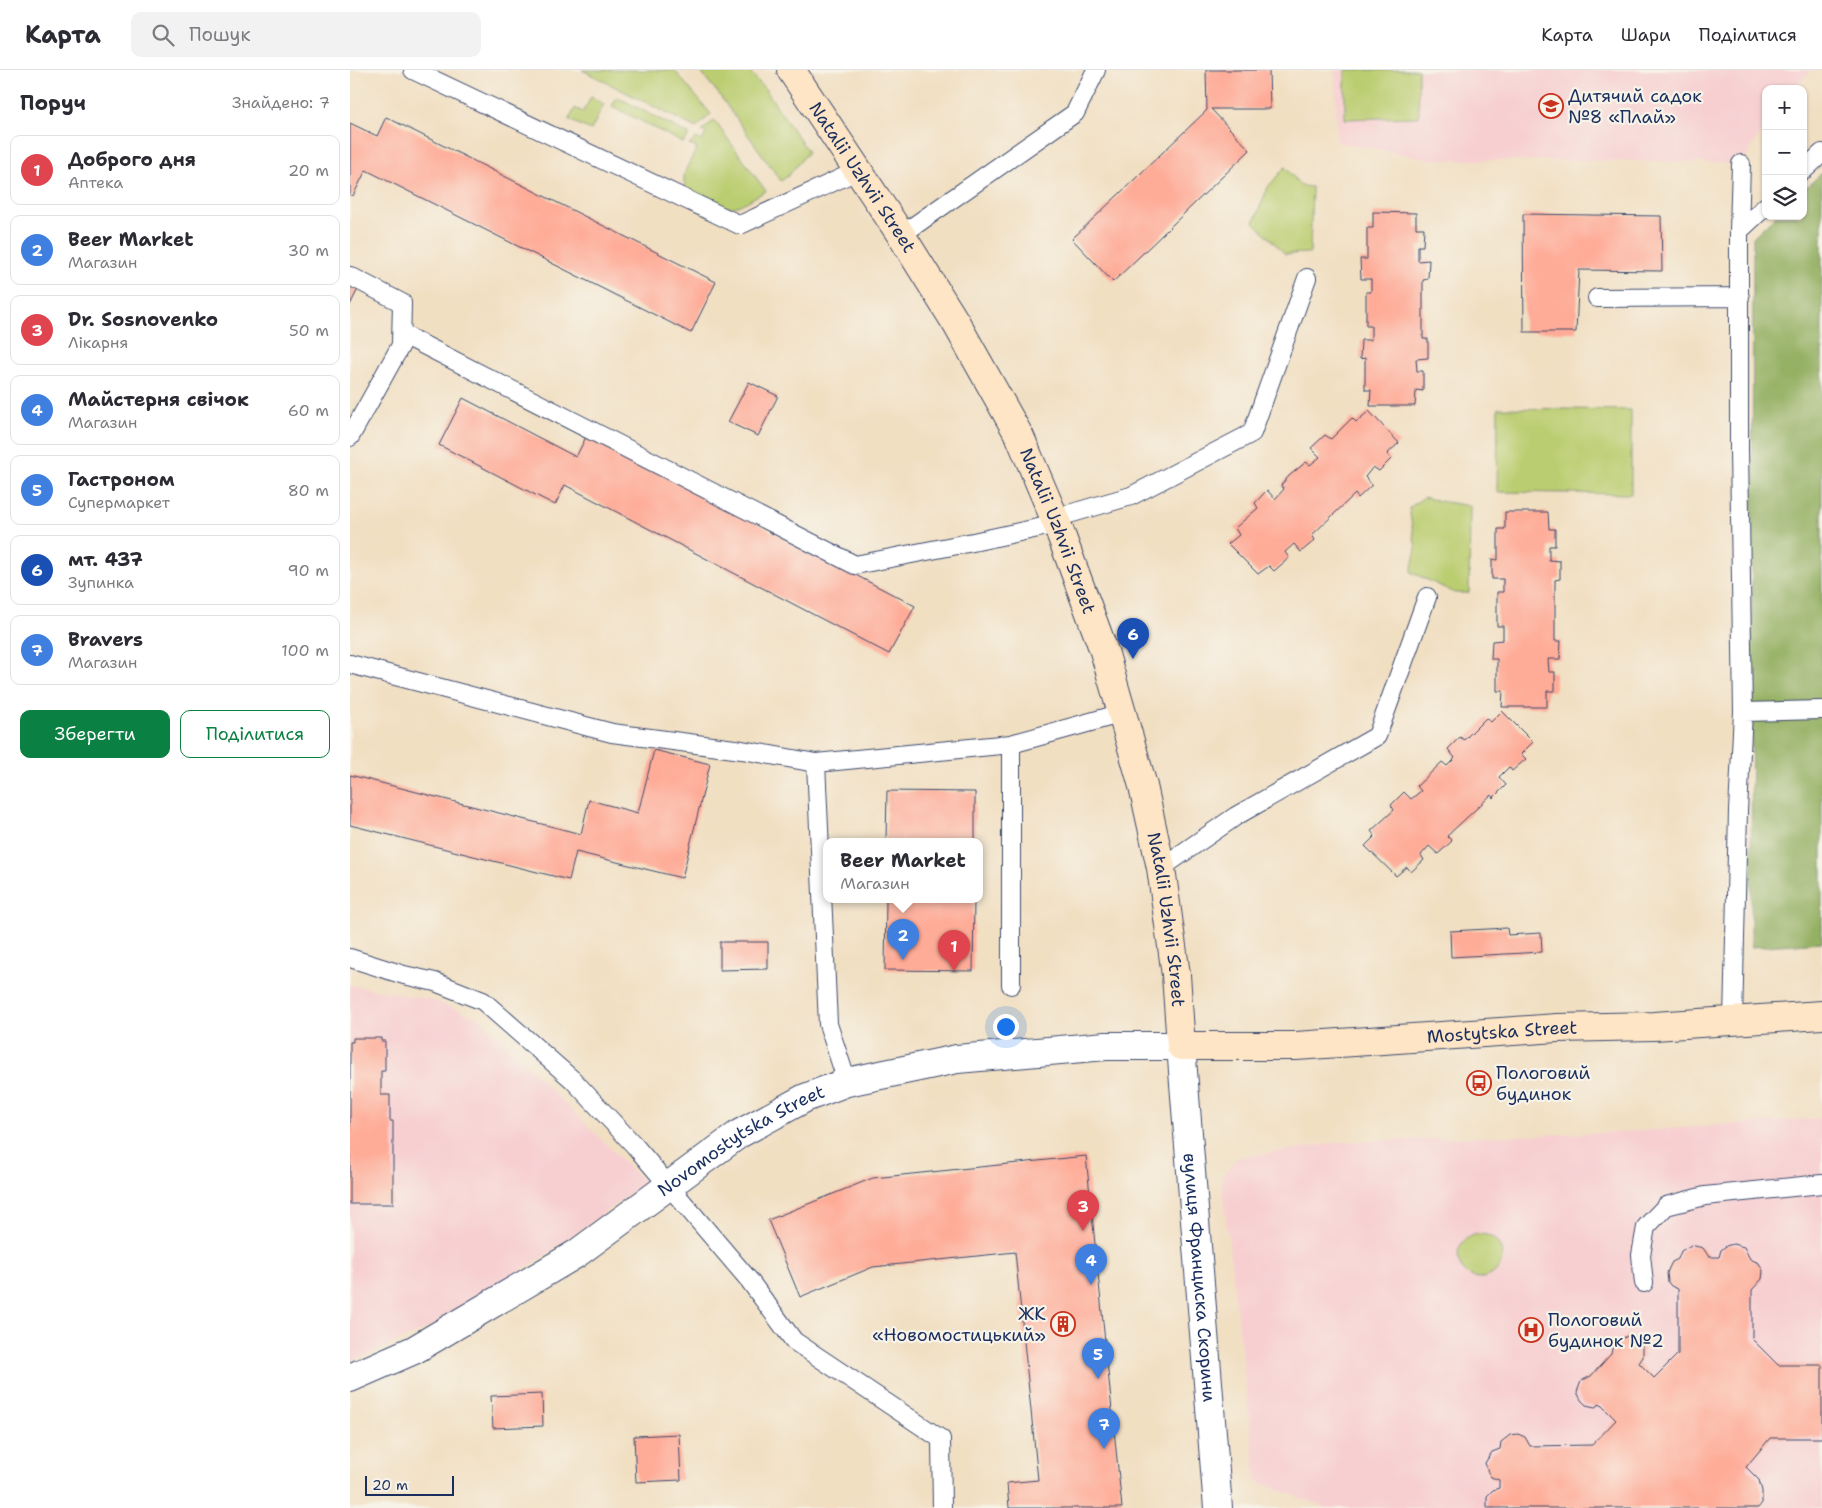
<!DOCTYPE html>
<html lang="uk">
<head>
<meta charset="utf-8">
<style>
	body { margin:0; font-family:"Shantell Sans",sans-serif; background:#f2f2f3; color:#2b2b33 }
	.controls { position:absolute; right:15px; top:15px; display:grid; overflow:hidden; border-radius:10px; box-shadow:0 1px 4px #0004 }
	.controls button { width:45px; height:45px; display:grid; place-items:center; padding:0; border:0; border-bottom:1px solid #e1e1e2; background:#fff; color:#2b2b33; font:25px sans-serif }
	.scale { position:absolute; left:15px; bottom:12px; width:89px; box-sizing:border-box; padding-left:5px; border:2px solid #1b2f5e; border-top:0; font-size:14px; line-height:18px; white-space:nowrap; color:#1b2f5e; -webkit-text-stroke:4px #f7f3e8; paint-order:stroke }
	.you { position:absolute; left:655px; top:956px; width:18px; height:18px; margin:-12px; border:4px solid #fff; border-radius:50%; background:#1a73e8; box-shadow:0 0 0 8px #1a73e833 }
	.badge { display:grid; place-items:center; width:32px; height:32px; border-radius:50%; background:#0b8043; color:#fff; font-size:16px; font-weight:700 }
	.pin { position:absolute; translate:-50% -41px; filter:drop-shadow(0 1px 2px #0008) }
	.pin::after { content:''; position:absolute; top:26px; width:18px; height:15px; background:inherit; clip-path:polygon(0 0,100% 0,50% 100%) }
	.popup { position:absolute; left:473px; top:768px; width:160px; height:65px; box-sizing:border-box; display:grid; place-content:center; border-radius:10px; background:#fff; filter:drop-shadow(0 1px 4px #0005); font-size:16px; white-space:nowrap; color:#7c7c81 }
	.popup b { font-size:19px; color:#2b2b33 }
	.popup::after { content:''; position:absolute; left:50%; top:100%; margin-left:-10px; border:10px solid transparent; border-top-color:#fff }
	.list { margin:0; padding:0; list-style:none }
	h2 { display:flex; justify-content:space-between; align-items:center; height:65px; margin:0; padding:0 20px; font-size:21px }
	h2 small { font-size:16px; font-weight:400; color:#7c7c81 }
	.list li { display:grid; grid-template-columns:32px 1fr auto; gap:15px; align-items:center; box-sizing:border-box; height:70px; margin:0 10px 10px; padding:0 10px; border:1px solid #e1e1e2; border-radius:10px }
	.list b { display:block; font-size:19px; white-space:nowrap }
	.list p { margin:0; font-size:16px; white-space:nowrap; color:#7c7c81 }
	.list em { font-size:16px; font-style:normal; color:#7c7c81 }
	.actions { display:flex; gap:10px; padding:15px 20px }
	.actions a { flex:1; padding:11px 0; border:1px solid #0b8043; border-radius:10px; text-align:center; font-size:18px; color:#0b8043 }
	.actions .main { background:#0b8043; color:#fff }
	.icon { flex:none; width:28px; height:28px; fill:none; stroke:currentColor; stroke-width:2; stroke-linecap:round; stroke-linejoin:round }
	.map { position:relative; flex:none; width:1472px; height:1438px; overflow:hidden }
	header { display:flex; align-items:center; gap:30px; box-sizing:border-box; height:70px; padding:0 25px; background:#fff; border-bottom:1px solid #e1e1e2 }
	header strong { font-size:24px }
	nav { display:flex; gap:28px; margin-inline-start:auto; font-size:18px }
	.search { width:350px; height:45px; background:#f2f2f3; display:flex; align-items:center; gap:12px; box-sizing:border-box; padding:0 18px; border-radius:10px; color:#7c7c81; font-size:19px }
	main { display:flex }
	aside { flex:1; background:#fff }
	.map>svg:first-child { display:block }
	.built { fill:#f7cfd1 }
	.green { fill:#bbcd71; stroke:#6b7e68 }
	.forest { fill:#94b063; stroke:#587060 }
	.building { fill:#feab97 }
	.lines { fill:none; stroke-linecap:round; stroke-linejoin:round }
	.lane-casing { stroke:#3b496d; stroke-width:20 }
	.street-casing { stroke:#3b496d; stroke-width:30 }
	.secondary-casing { stroke:#3b496d; stroke-width:30 }
	.lane { stroke:#fff; stroke-width:18 }
	.street { stroke:#fff; stroke-width:28 }
	.secondary { stroke:#fde5c5; stroke-width:28 }
	.labels { text-anchor:middle; stroke-width:4.5; stroke-linejoin:round; paint-order:stroke }
	.poi-label { font-size:18px; fill:#1b2f5e; stroke:#f7f3e8; text-anchor:start }
	.street-label { font-size:18px; fill:#1b2f5e; stroke:#f7f3e8 }
</style>
</head>
<body>
<header>
<strong>Карта</strong>
<div class="search"><svg class="icon" aria-label="search" viewBox="0 0 24 24"><circle cx="10" cy="10" r="6"/><path d="M15 15l6 6"/></svg>Пошук</div>
<nav><a>Карта</a><a>Шари</a><a>Поділитися</a></nav>
</header>
<main>
<aside>
<h2>Поруч<small>Знайдено: 7</small></h2>
<ul class="list">
<li><span class="badge" style="background:#e0444e">1</span><div><b>Доброго дня</b><p>Аптека</p></div><em>20 m</em></li>
<li><span class="badge" style="background:#3f7fe0">2</span><div><b>Beer Market</b><p>Магазин</p></div><em>30 m</em></li>
<li><span class="badge" style="background:#e0444e">3</span><div><b>Dr. Sosnovenko</b><p>Лікарня</p></div><em>50 m</em></li>
<li><span class="badge" style="background:#3f7fe0">4</span><div><b>Майстерня свічок</b><p>Магазин</p></div><em>60 m</em></li>
<li><span class="badge" style="background:#3f7fe0">5</span><div><b>Гастроном</b><p>Супермаркет</p></div><em>80 m</em></li>
<li><span class="badge" style="background:#1a4fb4">6</span><div><b>мт. 437</b><p>Зупинка</p></div><em>90 m</em></li>
<li><span class="badge" style="background:#3f7fe0">7</span><div><b>Bravers</b><p>Магазин</p></div><em>100 m</em></li>
</ul>
<div class="actions"><a class="main">Зберегти</a><a>Поділитися</a></div>
</aside>
<div class="map">
<svg width="1472" height="1438" viewBox="0 0 1472 1438">
	<rect width="100%" height="100%" fill="#f7f3e8"/>
	<filter id="ink" filterUnits="userSpaceOnUse"><feTurbulence type="fractalNoise" baseFrequency=".02" numOctaves="2"/><feDisplacementMap in="SourceGraphic" scale="10" xChannelSelector="R" yChannelSelector="G"/><feConvolveMatrix kernelMatrix="1 2 1 2 8 2 1 2 1" color-interpolation-filters="sRGB"/></filter>
	<filter id="wash" filterUnits="userSpaceOnUse"><feTurbulence type="fractalNoise" baseFrequency=".0096" numOctaves="4" result="noise"/><feDisplacementMap in="SourceGraphic" scale="20" xChannelSelector="R" yChannelSelector="G"/><feGaussianBlur stdDeviation="1.12" result="paint"/><feColorMatrix in="noise" values="0 0 0 0 0 0 0 0 0 0 0 0 0 0 0 0 0 1.4 0 .05"/><feComposite in="paint" operator="in"/></filter>
	<g filter="url(#wash)">
		<rect width="100%" height="100%" fill="#f1dfc2"/>
		<path class="built" d="M985,0H1462L1442,19H1416V54L1391,94L1309,91L1085,90L987,72Z
			M0,915L82,930L129,948L295,1113L197,1184L92,1252L0,1293Z
			M1472,1048V1438H974L973,1436L907,1412L871,1107L887,1088L991,1072L1275,1062Z"/>
		<path class="green" d="M232,0H324L361,44L346,58Z
			M349,0H398L415,19L458,82L439,105L431,111L368,23Z
			M995,0H1068L1069,47L995,49Z
			M241,27L254,34L241,60L219,50L225,38L233,42Z
			M267,27L340,65L333,73L262,36Z
			M364,50L416,121C406,126 395,134 384,137C367,140 331,129 334,107C335,97 343,87 347,78L339,75L346,68L352,71L356,63L352,61Z
			M935,97L951,116L962,117L960,183L935,184L904,152L918,117Z
			M1148,338L1281,340V424L1147,422Z
			M1074,427L1089,431L1120,436L1119,523H1105L1061,502L1066,479L1059,438Z
			M1108 1186a22 22 0 1 1 44 0a22 22 0 1 1-44 0Z"/>
		<path class="forest" d="M1472,103V872L1401,877L1403,167L1425,146H1453V120Z"/>
		<g id="blocks">
			<path class="building" d="M856,0H919L920,39H861L900,80L763,212L722,169L857,40Z
				M36,47L366,212L341,263L16,100L3,126L0,125V53L27,66Z
				M1023,142L1066,143V158H1074L1073,176H1068V191L1079,190L1078,209L1073,210V269H1078V288L1066,289L1067,301H1073V321L1066,320L1065,336H1020L1021,320H1015V288L1010,289L1011,270H1021V256H1016V222H1021V209H1011L1010,189H1017V158H1023Z
				M1173,144L1311,146L1312,201L1229,200L1226,262H1174Z
				M0,215L8,219L0,235Z
				M399,312L428,326L408,366L378,352Z
				M113,328L226,387L237,365L565,536L539,584L215,415L205,435L89,375Z
				M1019,341L1049,373L1037,384L1041,389L1029,401L1023,397L1015,407L1022,415L1008,428L1005,424L962,465L965,470L951,482L944,474L935,482L939,488L924,501L919,496L908,504L878,474L889,465L885,458L908,438L905,433L917,420L925,429L934,419L931,415L939,406L956,392L960,395L970,387L961,378L975,365L981,369L1002,348L1006,352Z
				M1155,442H1198L1199,459H1205V476H1199V490L1210,491V509L1205,510V571H1211L1210,589H1198L1199,602H1205V621H1197V637H1152L1153,621H1147V589H1141L1142,571L1153,570V556H1147V522H1153V509H1142V489L1148,490V459H1155Z
				M1152,641L1183,672L1171,684L1176,689L1162,701L1159,697L1149,707L1156,715L1143,728L1141,725L1097,766L1102,771L1088,784L1079,776L1071,785L1074,790L1061,802L1057,797L1046,806L1015,776L1025,766L1021,761L1044,740L1041,735L1054,722L1061,729L1071,721L1067,716L1092,692L1097,696L1105,688L1098,679L1110,667L1114,670L1136,648L1141,652Z
				M304,680L360,694L332,808L226,782L219,810L0,755V705L231,764L239,730L288,743Z
				M537,721L625,722V771H536Z
				M536,829H624L623,901L535,900Z
				M1157,858L1158,865L1191,863L1192,882L1101,887L1100,861Z
				M370,872H418V899L370,900Z
				M3,968H31V971H35V1001H31V1025H40V1051H43V1134H0V972H3Z
				M736,1086L772,1438H659L657,1413L688,1410L665,1182L523,1197L450,1227L418,1150L523,1108Z
				M1383,1174L1394,1177L1400,1189L1409,1193L1413,1201L1412,1209L1402,1220V1269L1428,1295H1472V1368H1420L1396,1397L1409,1410L1412,1421V1433L1408,1438H1137V1426L1143,1420L1149,1418V1410L1141,1407L1138,1402L1135,1393L1142,1382L1150,1379L1151,1372L1160,1365L1168,1364L1175,1367L1180,1376L1242,1375L1266,1350L1250,1334L1245,1337L1236,1335L1231,1330L1227,1322L1231,1311L1241,1306L1261,1284L1262,1279L1266,1273L1277,1266L1293,1273V1287L1289,1293L1304,1308L1328,1284V1219L1321,1216L1318,1212L1317,1203L1319,1198L1322,1192L1328,1189L1331,1181L1341,1175L1353,1178L1359,1187H1369L1371,1180L1376,1176Z
				M192,1324L193,1356L143,1358L141,1326Z
				M329,1364L331,1410L286,1412L284,1366Z"/>
		</g>
	</g>
	<g filter="url(#ink)">
		<use href="#blocks" fill-opacity="0" stroke="#3b496d" stroke-width="1"/>
		<g class="lines">
			<defs>
				<path id="lane" d="M63,0L390,155L509,100
					M1453,101L1472,83
					M1389,161L1416,136
					M551,165L725,43L746,0
					M0,206L52,233L51,274
					M1247,228L1390,227
					M0,367L56,266L505,495L623,472L707,454
					M705,448L781,426L902,363L957,208
					M0,594L262,663L392,680L466,693L661,674L773,643
					M1393,642L1472,640
					M661,674V915
					M466,693L478,954L497,1012
					M811,798L886,746L1027,666L1077,527
					M0,888L54,905L85,912L133,931L223,1010L285,1076L399,1210L444,1271L591,1369L592,1438
					M1383,951L1388,741L1393,642L1389,379V161L1391,94
					M1294,1213L1291,1185L1296,1157L1316,1136L1355,1126L1472,1114"/>
				<g id="street">
					<path id="s1" d="M0,1308L64,1280L226,1184L389,1064L455,1028L497,1012L607,989L756,976H831L868,1438"/>
				</g>
				<g id="secondary">
					<path id="s2" d="M441,0L551,165L606,253L670,367L707,454L754,581L793,716L811,798L826,905L831,976H946L1207,958L1304,956L1472,945"/>
				</g>
			</defs>
			<use href="#lane" class="lane-casing"/>
			<use href="#street" class="street-casing"/>
			<use href="#secondary" class="secondary-casing"/>
			<use href="#lane" class="lane"/>
			<use href="#street" class="street"/>
			<use href="#secondary" class="secondary"/>
		</g>
	</g>
	<defs>
		<symbol id="school-ring" viewBox="-11 -11 22 22"><circle r="9.5" fill="#f7f3e8" stroke="#c8321e" stroke-width="1.5"/><path d="M0-5L7-2L0 1L-7-2ZM-4 1L0 2.5L4 1V4Q0 6-4 4Z" fill="#c8321e"/></symbol>
		<symbol id="bus-ring" viewBox="-11 -11 22 22"><circle r="9.5" fill="#f7f3e8" stroke="#c8321e" stroke-width="1.5"/><path d="M-5-6H5V4H4V6H2V4H-2V6H-4V4H-5ZM-3.5-4V0h7V-4ZM-3.5 1.2v1.5H-2V1.2ZM2 1.2v1.5H3.5V1.2Z" fill="#c8321e"/></symbol>
		<symbol id="building-ring" viewBox="-11 -11 22 22"><circle r="9.5" fill="#f7f3e8" stroke="#c8321e" stroke-width="1.5"/><path d="M-4-6H4V6H1V3H-1V6H-4ZM-2.5-4.3h1.7v1.8h-1.7ZM.8-4.3h1.7v1.8H.8ZM-2.5-1h1.7V.8h-1.7ZM.8-1h1.7V.8H.8Z" fill="#c8321e"/></symbol>
		<symbol id="hospital-ring" viewBox="-11 -11 22 22"><circle r="9.5" fill="#f7f3e8" stroke="#c8321e" stroke-width="1.5"/><path d="M-5-5h3v3.5h4V-5h3V5h-3V1.5h-4V5h-3Z" fill="#c8321e"/></symbol>
	</defs>
	<g fill-rule="evenodd">
		<use href="#school-ring" x="1187" y="22" width="28" height="28"/>
		<use href="#bus-ring" x="1115" y="999" width="28" height="28"/>
		<use href="#building-ring" x="699" y="1240" width="28" height="28"/>
		<use href="#hospital-ring" x="1167" y="1246" width="28" height="28"/>
	</g>
	<g class="labels">
		<g class="poi-label">
			<text x="1218" y="32">Дитячий садок<tspan x="1218" dy="21">№8 «Плай»</tspan></text>
			<text x="1146" y="1009">Пологовий<tspan x="1146" dy="21">будинок</tspan></text>
			<text x="696" y="1250" text-anchor="end">ЖК<tspan x="696" dy="21">«Новомостицький»</tspan></text>
			<text x="1198" y="1256">Пологовий<tspan x="1198" dy="21">будинок №2</tspan></text>
		</g>
		<g class="street-label">
			<text dy="6" stroke="none"><textPath href="#s2" startOffset="129">Natalii Uzhvii Street</textPath></text>
			<text dy="6" stroke="none"><textPath href="#s2" startOffset="534">Natalii Uzhvii Street</textPath></text>
			<text dy="6" stroke="none"><textPath href="#s2" startOffset="939">Natalii Uzhvii Street</textPath></text>
			<text dy="6" stroke="none"><textPath href="#s2" startOffset="1388">Mostytska Street</textPath></text>
			<text dy="6" stroke="none"><textPath href="#s1" startOffset="459">Novomostytska Street</textPath></text>
			<text dy="6" stroke="none"><textPath href="#s1" startOffset="1150">вулиця Франциска Скорини</textPath></text>
		</g>
	</g>
</svg>
<div class="controls">
<button>+</button>
<button>−</button>
<button><svg class="icon" aria-label="layers" viewBox="0 0 24 24"><path d="M12 4l9 5-9 5-9-5zM3 14l9 5 9-5"/></svg></button>
</div>
<div class="scale">20 m</div>
<div class="you"></div>
<div class="pin badge" style="left:604px;top:901px;background:#e0444e">1</div>
<div class="pin badge" style="left:553px;top:890px;background:#3f7fe0">2</div>
<div class="popup"><b>Beer Market</b>Магазин</div>
<div class="pin badge" style="left:733px;top:1161px;background:#e0444e">3</div>
<div class="pin badge" style="left:741px;top:1215px;background:#3f7fe0">4</div>
<div class="pin badge" style="left:748px;top:1309px;background:#3f7fe0">5</div>
<div class="pin badge" style="left:783px;top:589px;background:#1a4fb4">6</div>
<div class="pin badge" style="left:754px;top:1379px;background:#3f7fe0">7</div>
</div>
</main>
</body>
</html>
